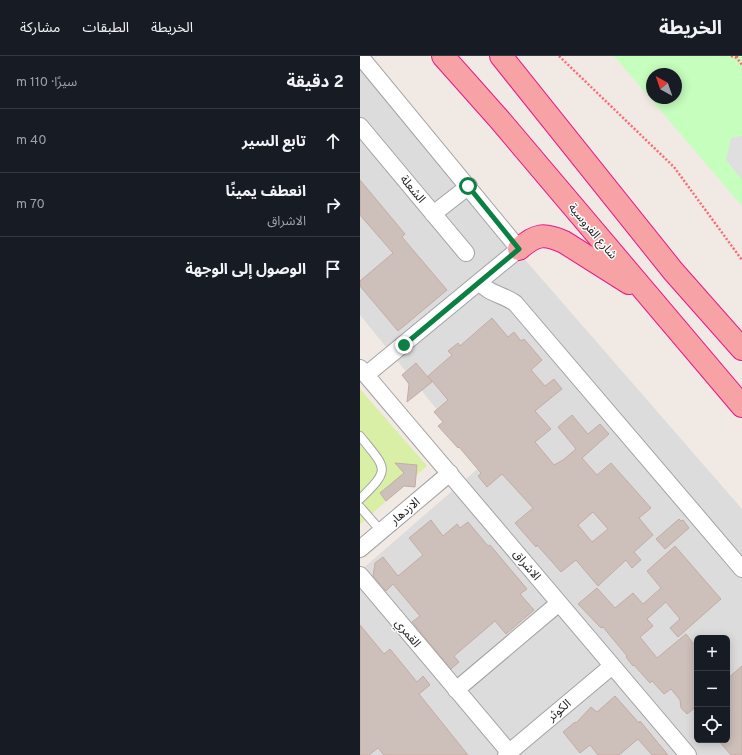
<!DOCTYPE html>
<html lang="ar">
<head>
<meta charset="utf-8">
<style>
	body { margin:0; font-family:Overpass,"Noto Sans Arabic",sans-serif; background:#242831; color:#f1f3f6; direction:rtl }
	.controls { position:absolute; right:12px; bottom:12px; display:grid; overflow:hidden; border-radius:6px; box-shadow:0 2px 10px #0003 }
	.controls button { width:36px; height:36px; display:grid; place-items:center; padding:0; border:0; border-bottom:1px solid #363941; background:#171b24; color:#f1f3f6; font:20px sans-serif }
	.compass { position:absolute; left:286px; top:12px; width:36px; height:36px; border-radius:50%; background:#171b24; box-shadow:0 2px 10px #0003; rotate:320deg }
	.stop { position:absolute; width:12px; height:12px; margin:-9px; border:3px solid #0b8043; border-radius:50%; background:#fff }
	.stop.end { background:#0b8043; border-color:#fff; box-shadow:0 1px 4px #0008 }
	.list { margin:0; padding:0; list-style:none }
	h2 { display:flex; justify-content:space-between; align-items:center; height:52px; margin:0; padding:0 16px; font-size:17px }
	h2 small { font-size:13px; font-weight:400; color:#9ea1a6 }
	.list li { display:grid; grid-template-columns:26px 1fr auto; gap:12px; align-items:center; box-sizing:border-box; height:64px; padding:0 16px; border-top:1px solid #363941 }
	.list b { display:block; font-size:15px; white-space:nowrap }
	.list p { margin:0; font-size:13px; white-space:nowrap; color:#9ea1a6 }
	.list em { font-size:13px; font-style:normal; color:#9ea1a6 }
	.icon { flex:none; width:22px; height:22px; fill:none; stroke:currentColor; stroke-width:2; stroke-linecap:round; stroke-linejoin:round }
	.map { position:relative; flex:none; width:382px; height:699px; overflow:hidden; direction:ltr }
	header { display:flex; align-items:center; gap:24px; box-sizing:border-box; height:56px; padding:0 20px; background:#171b24; border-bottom:1px solid #363941 }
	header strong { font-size:19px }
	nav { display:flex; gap:22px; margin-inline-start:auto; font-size:14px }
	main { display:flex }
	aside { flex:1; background:#171b24 }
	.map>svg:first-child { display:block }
	.residential { fill:#dddcdc; fill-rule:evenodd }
	.grass { fill:#d9efa6 }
	.park { fill:#c6febe; fill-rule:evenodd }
	.parking { fill:#dfdfdf }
	.building { fill:#cdbfba; stroke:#c4aca5; fill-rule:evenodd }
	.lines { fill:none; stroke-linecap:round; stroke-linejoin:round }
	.service-casing { stroke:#a3a3a3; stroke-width:10 }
	.minor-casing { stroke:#a3a3a3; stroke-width:18 }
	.trunk-casing { stroke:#eb158c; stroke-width:24 }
	.path { stroke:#ff6778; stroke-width:2.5; stroke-dasharray:2 2; stroke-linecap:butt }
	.service { stroke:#fff; stroke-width:8 }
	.minor { stroke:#fff; stroke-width:16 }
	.trunk { stroke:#f7a2a5; stroke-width:22 }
	.route { stroke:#0b8043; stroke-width:5 }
	.labels { text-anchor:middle; stroke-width:3; stroke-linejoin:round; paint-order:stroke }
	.street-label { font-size:12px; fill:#1f1f1f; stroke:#fff }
</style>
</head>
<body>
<header>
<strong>الخريطة</strong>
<nav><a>الخريطة</a><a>الطبقات</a><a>مشاركة</a></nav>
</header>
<main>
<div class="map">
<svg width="382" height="699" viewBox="0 0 382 699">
	<rect width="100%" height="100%" fill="#f1eae4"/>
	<path class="residential" d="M0,14L382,453V699H0V515L122,409L0,259ZM337,582H367V684H337Z"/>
	<path class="grass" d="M0,333L67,410L0,468Z"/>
	<path class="park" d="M254,0H382V150ZM292,18H316V42H292Z"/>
	<path class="parking" d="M382,80V124L366,104L371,82Z"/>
	<path class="building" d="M0,124L45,178L42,181L87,234L38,275L0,230V225L33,197L0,159Z
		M132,262L148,281L154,276L161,285L164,283L182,304L171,314L185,330L194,323L202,333L175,355L191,373L175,386L194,409L203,404L216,393L198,371L212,359L228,378L240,368L249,378L222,402L237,419L251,407L291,452L279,462L293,479L274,496L281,504L272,512L266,504L238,530L216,504L201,516L177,489L176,491L155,467L173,452L142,418L127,431L118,420L121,417L99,391L98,392L78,370L83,366L74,356L88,344L68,320L92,299L88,295L98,287L100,290ZM233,456L248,473L232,486L218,469Z
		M56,307L72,326L47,346L49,328L42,319Z
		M35,407L57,409L55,431L44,430L26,445L20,437L44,417Z
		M319,463L321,465L323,464L329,472L305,493L296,483Z
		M71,464L83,480L97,468L100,472L108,466L128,490L130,489L167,533L160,538L174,554L146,578L135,565L94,600L99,606L91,613L52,566L60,560L33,528L26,535L13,520L15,507L23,501L38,520L63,499L49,482Z
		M315,490L361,543L318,581L310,572L320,563L306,546L287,563L293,570L280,581L297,602L326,578L337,592V650L327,658L321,652L320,644L311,633L304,638L292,625L290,627L274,609L273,610L266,601L267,600L243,571L241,572L218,548L237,532L255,552L273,537L283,548L301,532L287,515Z
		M0,569L24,598L30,593L57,626L63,620L70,629L59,638L108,699H24L18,692L9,699H0Z
		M382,610V699H371L358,684H367V623Z
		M255,640L279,667L280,665L308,699H292L278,683L259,699H238L230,689L220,697L203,676L215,666L216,667L231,651L237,656Z"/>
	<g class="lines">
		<defs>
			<path id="service" d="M0,380C26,413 32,412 0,443
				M0,451L21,475"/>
			<path id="minor" d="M0,0L159,193L6,319
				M0,70L106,197
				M73,158L109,130
				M119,226C129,238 142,238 155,247L382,513
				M0,312L328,699
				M0,493L90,417
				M0,519L149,696
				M96,634L199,547
				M146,699L252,610"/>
			<path id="trunk" d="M83,0L139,63L382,350
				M141,0L313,215L382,293
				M159,193C176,178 184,177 204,186L269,227"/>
		</defs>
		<use href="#service" class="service-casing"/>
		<use href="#minor" class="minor-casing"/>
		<use href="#trunk" class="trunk-casing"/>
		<path class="path" d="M199,0L314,111L382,204
			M371,0L377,2
			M377,0V2L382,9"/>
		<use href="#service" class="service"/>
		<use href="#minor" class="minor"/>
		<use href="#trunk" class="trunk"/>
	</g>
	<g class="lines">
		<path class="route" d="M44,289L159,193L108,130"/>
	</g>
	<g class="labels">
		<g class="street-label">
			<text transform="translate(53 133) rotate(50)" y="4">الشعلة</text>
			<text transform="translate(233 175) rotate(50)" y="4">شارع الفروسية</text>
			<text transform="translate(45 455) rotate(-40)" y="4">الازدهار</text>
			<text transform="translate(167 509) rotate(50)" y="4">الاشراق</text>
			<text transform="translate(48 577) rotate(50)" y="4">القمري</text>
			<text transform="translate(199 654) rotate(-40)" y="4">الكوثر</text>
		</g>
	</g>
</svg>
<div class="controls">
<button>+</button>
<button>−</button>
<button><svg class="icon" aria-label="locate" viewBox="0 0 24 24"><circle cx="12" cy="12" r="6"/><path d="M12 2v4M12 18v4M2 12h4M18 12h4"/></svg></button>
</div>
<svg class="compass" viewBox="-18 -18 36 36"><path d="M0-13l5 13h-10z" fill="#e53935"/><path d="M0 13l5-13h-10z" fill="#9ea1a6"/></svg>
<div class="stop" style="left:108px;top:130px"></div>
<div class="stop end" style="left:44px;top:289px"></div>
</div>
<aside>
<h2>2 دقيقة<small>سيرًا · 110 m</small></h2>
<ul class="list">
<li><svg class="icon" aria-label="ahead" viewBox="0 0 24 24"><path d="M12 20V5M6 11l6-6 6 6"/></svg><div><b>تابع السير</b></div><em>40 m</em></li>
<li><svg class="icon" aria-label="right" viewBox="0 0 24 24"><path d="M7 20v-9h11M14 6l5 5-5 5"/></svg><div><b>انعطف يمينًا</b><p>الاشراق</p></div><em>70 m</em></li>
<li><svg class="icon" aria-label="arrive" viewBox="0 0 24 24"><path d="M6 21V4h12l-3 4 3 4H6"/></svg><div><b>الوصول إلى الوجهة</b></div></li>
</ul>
</aside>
</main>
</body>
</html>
